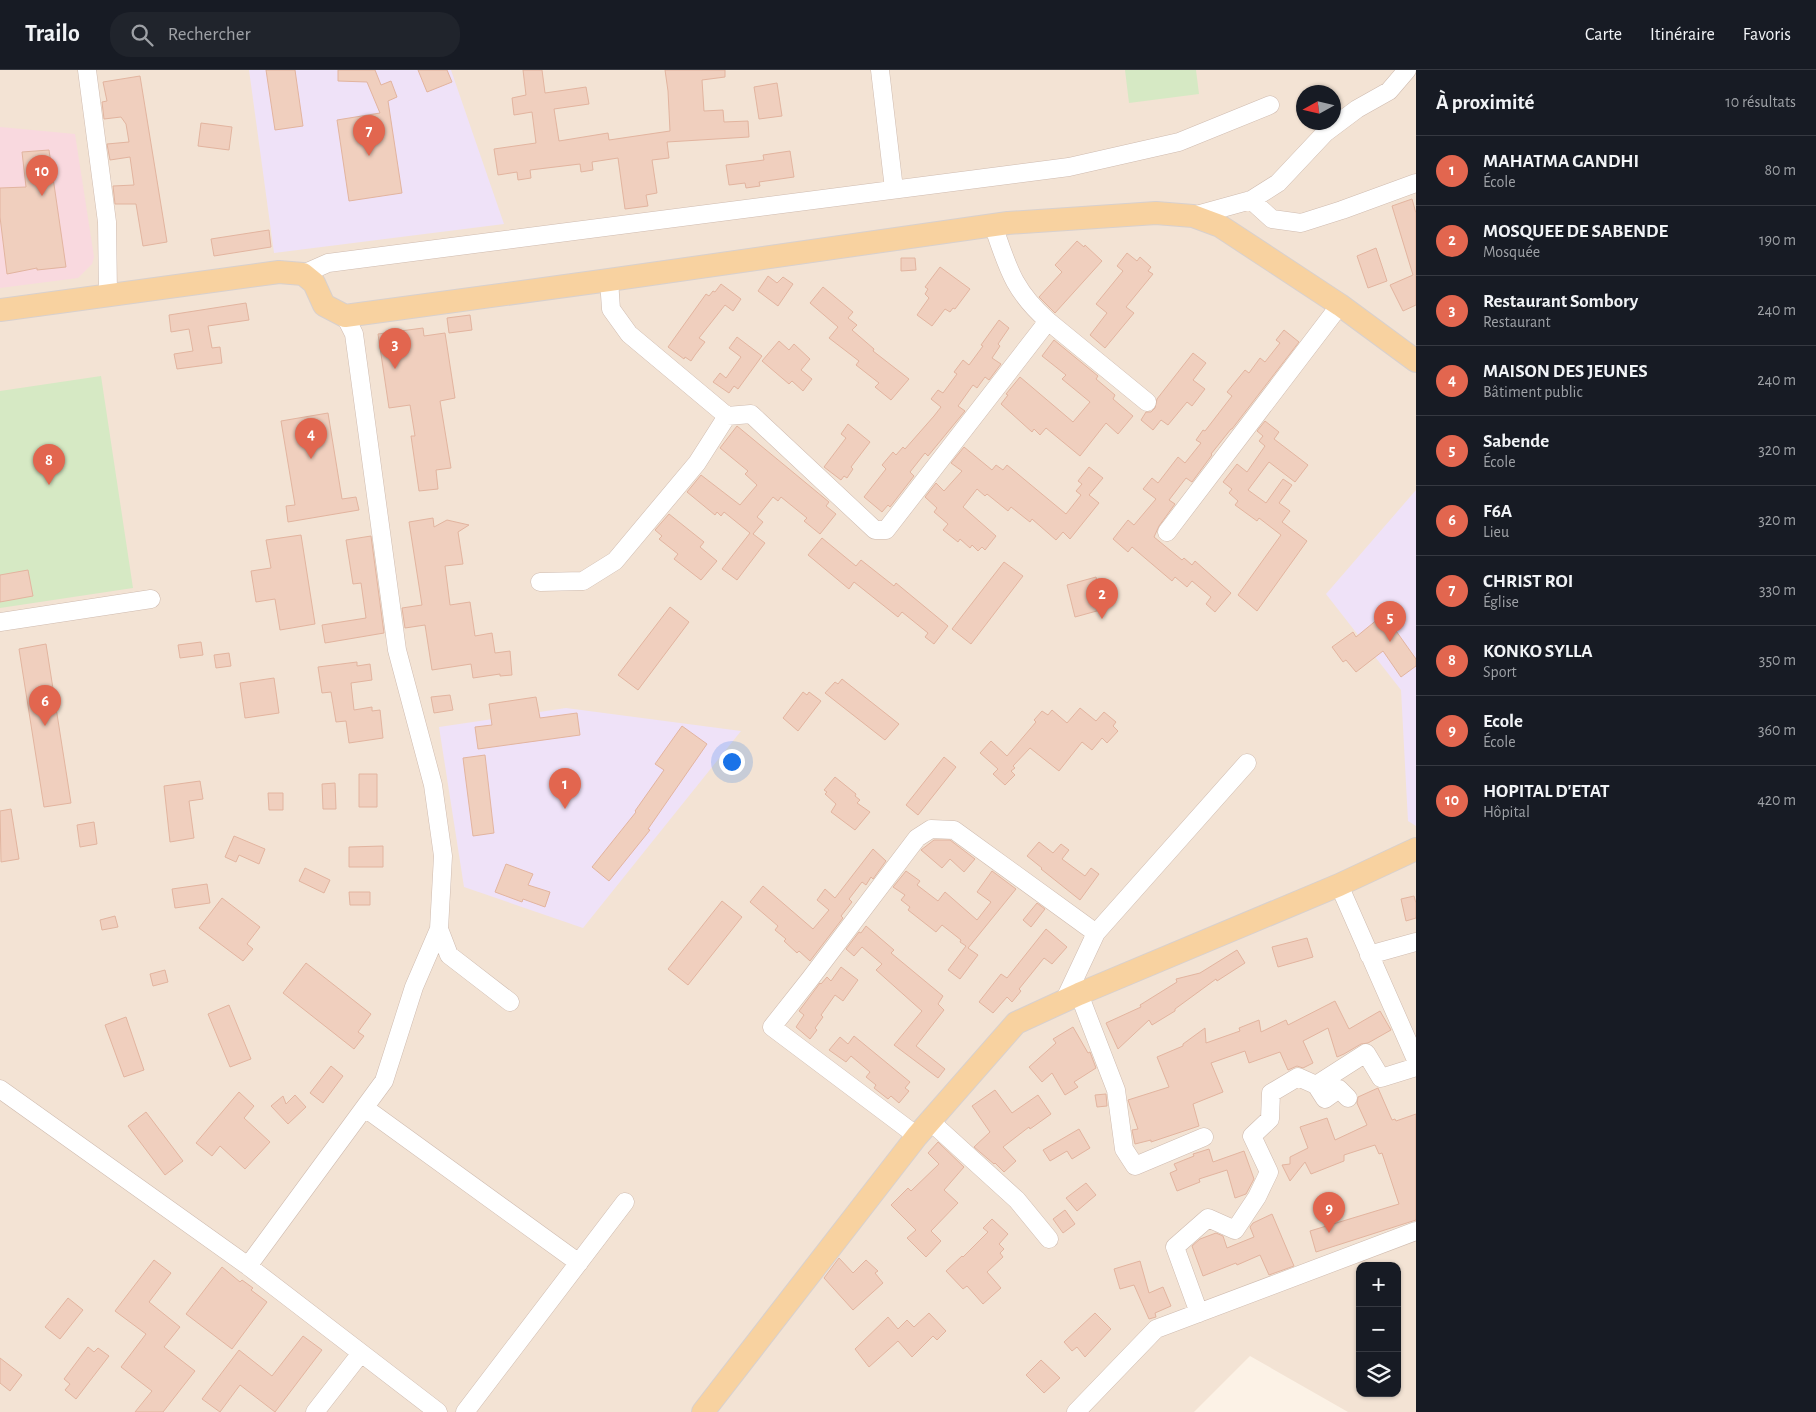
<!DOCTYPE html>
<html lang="fr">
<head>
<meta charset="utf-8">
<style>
	body { margin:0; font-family:"Alegreya Sans",sans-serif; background:#20242c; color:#f1f3f6 }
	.controls { position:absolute; right:15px; bottom:15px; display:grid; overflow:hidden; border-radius:10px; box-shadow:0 1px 4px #0004 }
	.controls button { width:45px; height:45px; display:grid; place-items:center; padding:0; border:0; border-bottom:1px solid #363941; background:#171b24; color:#f1f3f6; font:25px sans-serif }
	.compass { position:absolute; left:1296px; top:15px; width:45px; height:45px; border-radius:50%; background:#171b24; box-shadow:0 1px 4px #0004; rotate:262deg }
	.you { position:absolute; left:731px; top:691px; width:18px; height:18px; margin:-12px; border:4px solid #fff; border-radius:50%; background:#1a73e8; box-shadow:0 0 0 8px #1a73e833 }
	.badge { display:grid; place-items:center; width:32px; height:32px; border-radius:50%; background:#e2664f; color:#fff; font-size:16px; font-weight:700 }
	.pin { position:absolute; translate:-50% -41px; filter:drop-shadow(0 1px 2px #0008) }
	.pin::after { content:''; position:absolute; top:26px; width:18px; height:15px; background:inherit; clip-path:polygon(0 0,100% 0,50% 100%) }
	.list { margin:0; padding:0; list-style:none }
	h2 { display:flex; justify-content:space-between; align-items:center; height:65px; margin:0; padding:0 20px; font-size:21px }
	h2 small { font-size:16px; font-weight:400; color:#9ea1a6 }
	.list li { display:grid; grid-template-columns:32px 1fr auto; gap:15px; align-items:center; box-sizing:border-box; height:70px; padding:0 20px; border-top:1px solid #363941 }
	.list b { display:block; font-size:19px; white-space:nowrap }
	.list p { margin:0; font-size:16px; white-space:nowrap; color:#9ea1a6 }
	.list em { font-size:16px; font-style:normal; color:#9ea1a6 }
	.icon { flex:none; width:28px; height:28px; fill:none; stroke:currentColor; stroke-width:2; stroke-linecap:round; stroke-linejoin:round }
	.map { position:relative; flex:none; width:1416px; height:1342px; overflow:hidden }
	header { display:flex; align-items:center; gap:30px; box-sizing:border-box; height:70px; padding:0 25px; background:#171b24; border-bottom:1px solid #363941 }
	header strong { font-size:24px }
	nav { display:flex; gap:28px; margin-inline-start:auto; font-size:18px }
	.search { width:350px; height:45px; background:#20242c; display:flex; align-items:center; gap:12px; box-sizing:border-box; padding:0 18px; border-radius:20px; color:#9ea1a6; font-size:19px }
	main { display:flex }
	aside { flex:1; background:#171b24 }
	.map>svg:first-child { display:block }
	.residential { fill:#f3e3d4; fill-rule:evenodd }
	.education { fill:#efe2f8 }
	.medical { fill:#f9d9df }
	.green { fill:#d6e9c4 }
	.building { fill:#f0cfbe; stroke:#e2b49f }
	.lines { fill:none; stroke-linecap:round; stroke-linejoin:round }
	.minor-casing { stroke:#cfbbaf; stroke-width:19 }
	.major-casing { stroke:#d8d0cd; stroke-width:24 }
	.minor { stroke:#fff; stroke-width:18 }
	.major { stroke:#f8d2a0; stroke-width:22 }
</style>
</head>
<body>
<header>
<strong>Trailo</strong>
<div class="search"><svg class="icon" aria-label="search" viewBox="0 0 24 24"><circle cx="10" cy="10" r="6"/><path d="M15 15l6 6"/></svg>Rechercher</div>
<nav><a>Carte</a><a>Itinéraire</a><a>Favoris</a></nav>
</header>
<main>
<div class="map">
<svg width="1416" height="1342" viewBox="0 0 1416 1342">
	<rect width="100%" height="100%" fill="#fcf2e6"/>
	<path class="residential" d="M0,0H1416V1342H1348L1250,1286L1194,1342H0ZM1304,22H1334V52H1304ZM1360,1196H1397V1323H1360Z"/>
	<path class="education" d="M249,0H451L504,154L274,183Z
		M1416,420V756L1408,751L1401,620L1326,524Z
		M566,638L741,661L583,858L464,817L439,657Z"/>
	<path class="medical" d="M0,57L75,64L94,187L92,194L78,208L0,218Z"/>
	<path class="green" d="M1125,0H1196L1199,24L1129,33Z
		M101,306L133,518L0,538V321Z"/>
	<path class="building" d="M266,0H295L303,56L275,60Z
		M338,0H375L381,15L391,11L397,27L388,31L402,123L349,131L337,50L380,43L367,12L338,11Z
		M418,0H447L452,12L427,22Z
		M523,0H542L545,23L586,17L589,34L554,39L559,71L608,63L609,70L670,61L668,21L665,0H725V7L702,10L704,41L723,40L724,52L748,51L749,67L667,72L669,88L652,90L657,123L646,125L648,136L625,139L618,88L592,92L593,100L581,102L580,94L530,100L531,108L518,110L517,102L498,105L494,79L536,73L532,42L514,45L512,28L526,25Z
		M140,6L167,172L143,176L136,134H115L113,116L134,115L130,87L110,90L107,74L129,72L126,54L121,47L104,49L102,32L107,31L103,12Z
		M777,13L782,46L759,49L754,17Z
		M201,53L232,57L229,80L198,76Z
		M49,80L66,197L37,200V198L7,204L0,147V118L26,117L22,82Z
		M790,81L794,107L759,112L760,116L746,118L745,113L729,115L726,95L764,90L763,85Z
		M1412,129L1416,143V235L1403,241L1390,215L1413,205L1392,136Z
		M269,160L271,177L214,186L211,169Z
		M1077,171L1084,177L1085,175L1102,191L1055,243L1039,227L1062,202L1055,195Z
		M1376,178L1387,211L1368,218L1357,186Z
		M1127,183L1137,191L1140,187L1151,197L1148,201L1153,204L1126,237L1134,243L1105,278L1090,265L1107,243L1096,234L1123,201L1117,196Z
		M901,188H915L916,200L901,201Z
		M940,197L970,219L955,239L953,238L950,242L945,239L932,256L917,245L929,228L925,224L928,219L925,217Z
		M768,206L777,213L783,207L793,214L778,236L758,221Z
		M721,214L741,229L733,241L725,235L699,268L705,272L695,285L691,291L685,287L684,289L668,277L706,224L709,226L713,221L715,222Z
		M823,217L853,242L848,248L857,255L852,260L874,279L873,281L909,309L891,330L875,317L879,313L856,295L859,291L829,268L838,257L810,233Z
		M246,233L249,250L208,256L212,278L220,277L222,293L177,299L174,284L193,281L189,259L171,262L169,245Z
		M470,245L472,260L449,263L447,248Z
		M999,250L1009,258L998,274L1000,276L992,288L1001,294L989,310L985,307L977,318L973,315L958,336L965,341L928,386L925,383L910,402L914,406L890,437L888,435L882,442L864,427L886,399L882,395L893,382L896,385L903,377L905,379L934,346L941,337L931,329L938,320L943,323L957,304L954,302L963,290L969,295L983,276L981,275Z
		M423,258L424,266L445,263L455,328L440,331L451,398L436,400L438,419L419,421L411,366H415L410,335L389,338L378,264Z
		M1284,260L1299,272L1232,359H1231L1211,384L1212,385L1192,412L1186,408L1169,430L1175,434L1159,456L1154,467L1182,490L1184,488L1192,495L1195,491L1231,523L1215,542L1206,534L1211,527L1192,511L1187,517L1175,507L1172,511L1132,477L1128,482L1113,469L1128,450L1134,455L1156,429L1143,419L1152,408L1158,413L1178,387L1185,393L1201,373L1196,370L1203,360L1205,361L1232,326L1227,322L1245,300L1249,303L1260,288L1265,292L1280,273L1276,270Z
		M737,267L762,286L738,319L734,316L729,323L713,312L720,303L726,308L741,287L729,278Z
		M1054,270L1098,306L1096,309L1115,325L1113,329L1133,346L1118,364L1106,353L1080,386L1046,358L1040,365L1034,359L1032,362L1001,334L1008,325L1006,324L1020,307L1073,352L1090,332L1062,309L1066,305L1042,286Z
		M779,271L789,280L794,274L810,289L801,300L812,309L803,321L792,311L789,314L762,291Z
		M1193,283L1206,293L1193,310L1205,319L1192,336L1187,332L1168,355L1161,350L1153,360L1141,350L1146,342H1151L1155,338L1157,329Z
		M328,343L342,429L356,427L359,440L288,452L286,436L295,435L281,351Z
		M1265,351L1279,362L1274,369L1308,395L1295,412L1269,392L1248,420L1266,433L1283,409L1292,415L1279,433L1290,441L1282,452L1307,471L1257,541L1238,525L1281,465L1259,448L1257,451L1235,435L1238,431L1229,423L1232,419L1223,412L1237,394L1247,402L1265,376L1259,371L1263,366L1257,361Z
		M848,354L870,372L851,397L853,399L847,408L844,406L841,410L824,397L846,368L841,364Z
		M737,356L829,432L826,436L836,444L820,464L804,451L807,448L781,427L778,431L773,427L757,447L763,452L753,464L765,473L737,510L722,499L750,463L724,442L721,446L717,442L715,445L687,422L701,405L740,435L757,415L745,404L748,401L720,378Z
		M964,377L992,400L996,395L1003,400L1007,395L1066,444L1081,425L1076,421L1082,414L1078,411L1089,397L1103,408L1089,425L1099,433L1070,469L1063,462L1056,470L1032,449L1030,452L1011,437L1008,441L987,424L985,426L977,419L963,437L996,466L985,480L982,477L978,481L972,475L970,478L960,469L958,472L943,460L948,454L934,442L937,438L925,427L936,413L944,421L962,401L951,393Z
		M669,444L704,472L700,477L717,491L701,510L674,489L678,484L659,469L662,466L655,460Z
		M433,448L434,457L447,450L469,455L458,462L463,494L445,496L450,535L470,532L475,566L492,563L495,583L510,581L512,605L500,606V604L473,608L471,594L432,600L425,555L405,558L402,538L422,535L409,452Z
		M301,465L315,554L280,560L275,529L256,532L251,501L271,498L266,470Z
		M371,466L384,563L325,573L322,555L366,548L361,513L353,514L346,470Z
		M822,468L856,496L861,490L894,516L896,513L948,556L934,574L925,567L928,563L902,542L898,547L854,512L849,519L808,485Z
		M1004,492L1023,506L971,574L952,559Z
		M28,500L33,526L0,532V505Z
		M1096,507L1104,539L1075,547L1067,515Z
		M670,537L689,552L638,620L618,605Z
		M1384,544L1416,589V596L1401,607L1383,581L1356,602L1346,590L1343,592L1332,577L1353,562L1356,567Z
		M201,572L203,585L180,588L178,575Z
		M46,574L71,733L44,737L19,579Z
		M229,583L231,596L216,598L214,585Z
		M357,592V596L370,594L372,610L351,613L354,640L372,637V641L380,640L383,668L349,673L346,651L336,652L331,622L322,623L318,597Z
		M274,608L279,643L245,648L240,613Z
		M842,609L899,654L885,670L825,623L835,612L838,614Z
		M803,622L807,625L809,622L821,631L798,661L783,648Z
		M450,625L453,640L434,643L431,627Z
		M536,627L540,648L577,643L580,665L478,679L475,657L492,655L489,634Z
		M1080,638L1096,651L1104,642L1116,652L1113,656L1118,661L1107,673L1102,668L1092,680L1082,672L1059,701L1030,678L1013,696L1015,698L1011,701L1015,705L1005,715L993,704L998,699L980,683L991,671L1007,686L1036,652L1034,650L1042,641L1048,645L1052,640L1067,653Z
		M682,656L707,674L648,759L650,760L609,811L592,797L636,742L635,741L664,700L655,694Z
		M485,685L494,763L473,766L463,688Z
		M944,687L956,697L918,745L906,735Z
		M359,704H377V737H359Z
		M835,707L856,724L855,726L860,730L857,733L870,742L855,760L831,742L836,734L825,724L827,722L824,720Z
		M200,711L203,729L189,731L194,768L170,772L164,716Z
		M335,713L336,739H323L322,714Z
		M268,723H283V740H269Z
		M11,739L19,789L1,792L0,741Z
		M94,752L97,774L80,777L77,755Z
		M234,766L265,779L259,794L239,785L236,792L225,787Z
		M934,770H950L975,789L964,802L950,789L942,798L921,780Z
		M1039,772L1053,783L1061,774L1069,780L1062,789L1085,806L1091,798L1099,804L1080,830L1041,799L1042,798L1027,786Z
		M383,776V797H349V777Z
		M873,779L886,791L873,809L871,807L866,815L862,812L849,829L852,832L841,846L843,848L810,891L799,881L797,883L784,871L786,869L775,860L778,856L750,832L763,816L813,859L829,840L817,830L825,819L835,828Z
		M506,794L533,804L528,815L550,822L545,837L523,829L522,832L495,822Z
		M305,798L330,810L324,823L299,811Z
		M906,801L920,811L917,815L938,831L945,822L977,850L991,832L977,822L992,801L1016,819L968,878L978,885L960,909L948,900L966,876L960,872L961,870L942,855L936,862L908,840L910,837L901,830L905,825L893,817Z
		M207,814L210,833L175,838L172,819Z
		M349,822H370V835H350Z
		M1414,826L1416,833V848L1406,851L1401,829Z
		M222,828L260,857L247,874L253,879L243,891L199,858Z
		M722,831L742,847L688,915L668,899Z
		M1037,833L1045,839L1031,857L1023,850Z
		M115,846L118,857L102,860L100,850Z
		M866,856L894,880L891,883L943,926L938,934L944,940L916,976L945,999L938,1008L894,975L922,941L876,900L882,894L862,877L854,886L846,879L859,862L861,863Z
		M1046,859L1067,877L1052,894L1044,888L1019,919L1021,921L1012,932L1007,927L993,943L979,932L1001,904L1007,908Z
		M1307,868L1313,887L1278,897L1272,877Z
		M1237,880L1245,893L1217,911L1216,909L1175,939V941L1152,955L1149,950L1118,979L1106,953L1141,937L1140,935L1177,912L1176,909L1200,903Z
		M306,893L371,944L358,962L364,966L354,979L283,923Z
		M841,897L858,910L843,931L835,925L821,945L823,947L815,958L817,960L810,969L796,957L804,945L799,941L820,913L821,914L827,907L831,911Z
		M165,900L168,912L153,916L150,904Z
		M1335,931L1349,959L1380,941L1391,960L1368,973L1361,974L1344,984L1337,987L1328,958L1303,971L1313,993L1303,998L1297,996L1288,1000L1280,982L1249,993L1245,981L1211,993L1223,1022L1193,1034L1199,1056L1151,1072V1070L1135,1074L1132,1060L1138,1059L1128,1030L1169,1017L1157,987L1183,976V974L1205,958L1206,973L1240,961L1239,958L1259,950L1261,962L1286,950L1288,955Z
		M229,935L251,989L230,997L208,944Z
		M126,947L144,1000L124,1007L105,955Z
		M1073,957L1088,983L1090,982L1096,998L1074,1012L1078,1017L1065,1025L1052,1003L1042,1012L1029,997L1056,973L1053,969Z
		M854,966L910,1012L905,1018L909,1021L899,1033L891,1026L888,1029L874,1018L876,1015L866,1007L870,1002L851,986L846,992L829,980L840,967L848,974Z
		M331,996L343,1006L323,1033L310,1023Z
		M1378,1018L1392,1050L1395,1049L1396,1051L1416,1044V1150L1316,1182L1310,1161L1399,1134L1382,1083L1379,1084L1375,1075L1344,1085V1091L1311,1104L1305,1092L1290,1111L1282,1095L1290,1094V1087L1308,1078L1300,1057L1327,1048L1335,1070L1367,1055L1357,1033L1358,1027Z
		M995,1020L1012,1043L1038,1025L1051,1044L1030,1059L1029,1057L1003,1077L1016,1091L1004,1102L995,1093L994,1094L974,1077L990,1062L972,1036Z
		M239,1022L254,1036L244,1048L270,1072L245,1099L220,1076L212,1086L196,1073Z
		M1106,1024L1107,1036L1097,1037L1095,1025Z
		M295,1025L306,1037L288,1054L271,1036L283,1026L286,1034Z
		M146,1042L183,1091L165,1105L128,1056Z
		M1079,1059L1090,1078L1072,1089L1067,1081L1050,1091L1043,1080Z
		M938,1072L964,1097L944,1120L958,1133L931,1161L941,1171L926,1187L907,1168L916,1160L891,1135L908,1118L911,1121L939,1094L928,1083Z
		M1209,1079L1213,1092L1244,1081L1254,1109L1246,1124L1235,1128L1227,1100L1199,1109L1200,1112L1177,1121L1170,1103L1177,1100L1174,1094L1194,1086L1193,1084Z
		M1086,1113L1096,1125L1077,1141L1066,1128Z
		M1065,1140L1075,1154L1063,1163L1053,1149Z
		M1272,1144L1294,1196L1269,1205L1260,1185L1237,1195L1236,1193L1203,1206L1192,1176L1200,1169L1216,1163L1223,1166L1227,1178L1254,1167L1250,1157L1253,1153Z
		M992,1149L1008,1164L999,1174L1004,1179L1000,1183L1003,1187L987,1202L1001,1218L983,1234L967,1216L963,1219L946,1201L962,1186L963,1187L988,1162L983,1158Z
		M839,1188L853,1203L866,1190L878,1201L875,1203L883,1213L853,1240L824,1208Z
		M154,1190L171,1203L149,1232L180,1257L164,1277L195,1301L163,1342H135L152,1321L121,1297L146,1264L115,1241Z
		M1140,1191L1149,1223L1163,1217L1171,1236L1155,1243L1156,1247L1149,1249L1134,1215L1120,1219L1114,1199Z
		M222,1197L240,1212L242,1210L253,1218L251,1220L267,1232L232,1279L186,1244Z
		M68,1228L83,1240L60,1269L45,1257Z
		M929,1243L946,1261L937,1270L933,1266L912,1287L898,1271L869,1297L855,1279L888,1247L898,1259L907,1250L914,1257Z
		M1095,1243L1111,1259L1085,1287L1077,1277L1072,1281L1064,1272Z
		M303,1266L322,1280L275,1342L240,1315L220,1342L202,1329L239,1280L272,1306Z
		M88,1277L94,1282L98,1278L109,1286L76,1329L65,1320L70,1314L64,1309Z
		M0,1288L22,1305L10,1321L0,1313Z
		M1041,1290L1060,1308L1044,1323L1026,1305Z"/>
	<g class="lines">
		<defs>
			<path id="minor" d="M87,0L107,152L108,224
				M880,0L894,119
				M1251,130L1272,149L1301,153L1342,140L1416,113
				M1193,146L1251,130L1278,113L1325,63L1357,39L1389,21L1407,0
				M303,204L328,193L1069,97L1179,72L1270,35
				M609,210L611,239L629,264L727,346L751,344L875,460H886L1048,251C1013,220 1008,198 993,155
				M345,246L354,264L397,580L433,715L443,786L439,859L449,885L510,932
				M1048,251L1147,332
				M1167,462L1340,235
				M540,512L583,511L615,491L697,393L727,346
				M0,552L151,529
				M1339,815L1416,990
				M1369,885L1416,872
				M1079,924L1116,1020L1124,1079L1135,1096L1204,1067
				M1064,931L1096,863L1247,693
				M1316,1015L1325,1029L1339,1019L1348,1028
				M0,1019L248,1196L438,1342
				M365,1038L579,1193
				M930,1051L1017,1130L1049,1169
				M917,1066L772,957L810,909L917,768L931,759L954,760L1096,863
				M248,1196L384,1011L414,917L439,859
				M1199,1243L1175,1177L1208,1148L1235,1160L1257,1127L1269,1102L1252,1066L1270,1049L1271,1023L1298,1007L1316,1015L1366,983L1381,1008L1416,997
				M315,1342L361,1283
				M465,1342L625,1132
				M1076,1342L1156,1259L1416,1161"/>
			<path id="major" d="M0,240L279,202L303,204L314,213L324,235L345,246L609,210L1008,153L1156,143L1193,146L1220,156L1340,235L1416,291
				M703,1342L917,1066L1016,953L1079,924L1339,815L1416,779"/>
		</defs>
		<use href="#minor" class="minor-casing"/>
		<use href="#major" class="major-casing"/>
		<use href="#minor" class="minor"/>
		<use href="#major" class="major"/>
	</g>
</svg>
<div class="controls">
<button>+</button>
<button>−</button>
<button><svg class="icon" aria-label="layers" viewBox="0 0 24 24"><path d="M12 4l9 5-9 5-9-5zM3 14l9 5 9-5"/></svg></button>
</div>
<svg class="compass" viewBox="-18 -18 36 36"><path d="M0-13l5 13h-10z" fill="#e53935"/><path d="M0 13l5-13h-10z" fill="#9ea1a6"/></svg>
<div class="you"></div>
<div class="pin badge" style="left:565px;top:739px">1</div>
<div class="pin badge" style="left:1102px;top:549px">2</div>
<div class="pin badge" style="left:395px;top:299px">3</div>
<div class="pin badge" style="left:311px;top:389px">4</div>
<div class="pin badge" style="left:1390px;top:572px">5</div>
<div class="pin badge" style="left:45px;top:656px">6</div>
<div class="pin badge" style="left:369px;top:86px">7</div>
<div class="pin badge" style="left:49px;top:415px">8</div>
<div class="pin badge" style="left:1329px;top:1163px">9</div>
<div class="pin badge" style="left:42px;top:126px">10</div>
</div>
<aside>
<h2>À proximité<small>10 résultats</small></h2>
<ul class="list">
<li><span class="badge">1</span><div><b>MAHATMA GANDHI</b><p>École</p></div><em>80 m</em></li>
<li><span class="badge">2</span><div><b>MOSQUEE DE SABENDE</b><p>Mosquée</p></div><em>190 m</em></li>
<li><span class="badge">3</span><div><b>Restaurant Sombory</b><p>Restaurant</p></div><em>240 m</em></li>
<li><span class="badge">4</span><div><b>MAISON DES JEUNES</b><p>Bâtiment public</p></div><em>240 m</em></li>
<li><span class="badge">5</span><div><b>Sabende</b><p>École</p></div><em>320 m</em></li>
<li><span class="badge">6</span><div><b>F6A</b><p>Lieu</p></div><em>320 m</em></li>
<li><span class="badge">7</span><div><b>CHRIST ROI</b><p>Église</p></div><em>330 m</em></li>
<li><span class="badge">8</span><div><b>KONKO SYLLA</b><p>Sport</p></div><em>350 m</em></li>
<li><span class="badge">9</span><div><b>Ecole</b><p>École</p></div><em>360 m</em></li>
<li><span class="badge">10</span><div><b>HOPITAL D'ETAT</b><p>Hôpital</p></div><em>420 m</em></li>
</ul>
</aside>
</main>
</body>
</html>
